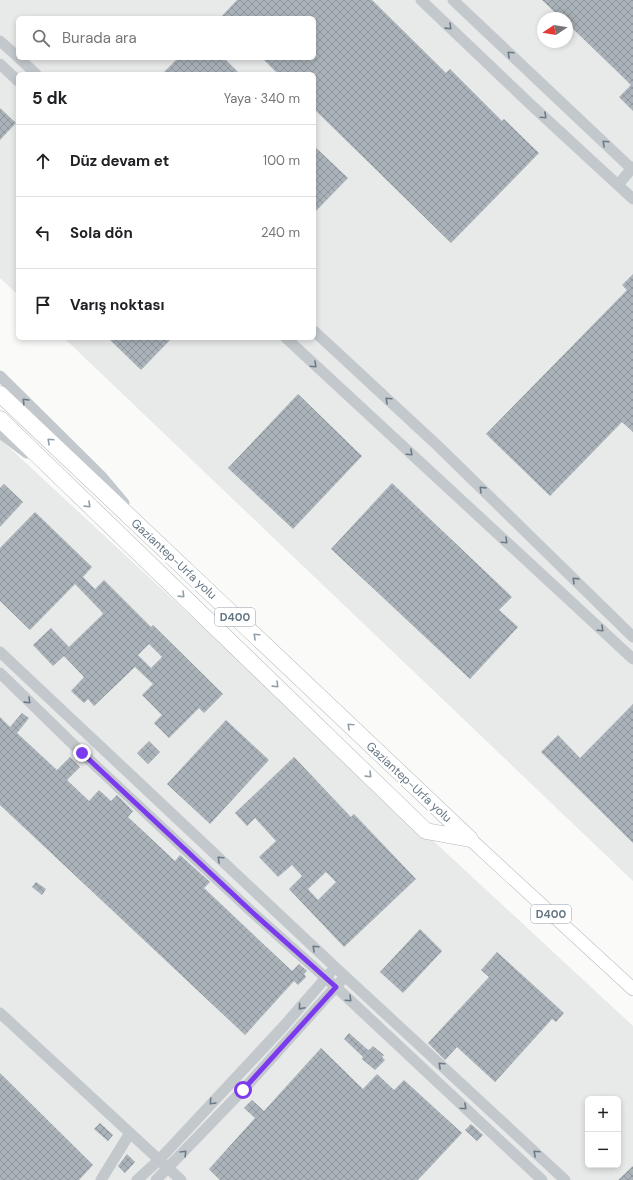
<!DOCTYPE html>
<html lang="tr">
<head>
<meta charset="utf-8">
<style>
	body { margin:0; font-family:"DM Sans",sans-serif; background:#f2f2f2; color:#202124 }
	.controls { position:absolute; right:12px; bottom:12px; display:grid; overflow:hidden; border-radius:6px; box-shadow:0 2px 6px #0003 }
	.controls button { width:36px; height:36px; display:grid; place-items:center; padding:0; border:0; border-bottom:1px solid #e0e0e0; background:#fff; color:#202124; font:20px sans-serif }
	.compass { position:absolute; left:537px; top:12px; width:36px; height:36px; border-radius:50%; background:#fff; box-shadow:0 2px 6px #0003; rotate:258deg }
	.stop { position:absolute; width:12px; height:12px; margin:-9px; border:3px solid #7c3aed; border-radius:50%; background:#fff }
	.stop.end { background:#7c3aed; border-color:#fff; box-shadow:0 1px 4px #0008 }
	.list { margin:0; padding:0; list-style:none }
	h2 { display:flex; justify-content:space-between; align-items:center; height:52px; margin:0; padding:0 16px; font-size:17px }
	h2 small { font-size:13px; font-weight:400; color:#757577 }
	.list li { display:grid; grid-template-columns:26px 1fr auto; gap:12px; align-items:center; box-sizing:border-box; height:72px; padding:0 16px; border-top:1px solid #e0e0e0 }
	.list b { display:block; font-size:15px; white-space:nowrap }
	.list em { font-size:13px; font-style:normal; color:#757577 }
	.icon { flex:none; width:22px; height:22px; fill:none; stroke:currentColor; stroke-width:2; stroke-linecap:round; stroke-linejoin:round }
	.map { position:relative; flex:none; width:633px; height:1180px; overflow:hidden }
	.search { position:absolute; background:#fff; box-shadow:0 2px 6px #0003; left:16px; top:16px; width:300px; height:44px; display:flex; align-items:center; gap:10px; box-sizing:border-box; padding:0 14px; border-radius:6px; color:#757577; font-size:15px }
	.panel { position:absolute; background:#fff; box-shadow:0 2px 6px #0003; left:16px; top:72px; width:300px; height:268px; border-radius:6px }
	.map>svg:first-child { display:block }
	.built { fill:#e8e9e9; fill-rule:evenodd }
	.building { fill:url(#building-cross-hatch); fill-rule:evenodd }
	.lines { fill:none; stroke-linecap:round; stroke-linejoin:round }
	.major-casing { stroke:#b5babe; stroke-width:14 }
	.highway-casing { stroke:#b4b9bd; stroke-width:17 }
	.minor { stroke:#c3c8cc; stroke-width:11 }
	.major { stroke:#fff; stroke-width:13 }
	.highway { stroke:#fff; stroke-width:16 }
	.oneway { stroke:#6a7a87 }
	.oneway2 { stroke:#939fa8 }
	.route { stroke:#7c3aed; stroke-width:5 }
	.labels { text-anchor:middle; stroke-width:4; stroke-linejoin:round; paint-order:stroke }
	.shield { fill:#fff; stroke:#939fa8; stroke-width:1 }
	.shield-label { font-size:11px; font-weight:bold; fill:#657683 }
	.street-label { font-size:12px; fill:#657683; stroke:#fff }
</style>
</head>
<body>
<div class="map">
<svg width="633" height="1180" viewBox="0 0 633 1180">
	<defs>
		<pattern id="building-cross-hatch" width="8" height="8" patternUnits="userSpaceOnUse"><rect width="8" height="8" fill="#aab3b9"/><path d="M0 0l8 8M0 8l8-8" fill="none" stroke="#8e969c"/></pattern>
	</defs>
	<rect width="100%" height="100%" fill="#fafaf8"/>
	<path class="built" d="M0,0H633V881L64,338H314V74H18V295L0,278ZM18,18H314V58H18ZM543,18H567V42H543Z
		M0,439L633,1026V1180H0ZM588,1099H618V1165H588Z"/>
	<path class="building" d="M237,0H372L446,73L450,69L502,121L504,119L539,153L451,243L314,109V74H278L262,58H314V18H220Z
		M542,0H633V111L619,97L631,85L567,23V18H561Z
		M178,58H224L240,74H162Z
		M0,108L16,123L0,140Z
		M314,146L348,178L314,213Z
		M633,274V432L622,422L550,496L486,434L627,290L622,285Z
		M108,338H172L141,370Z
		M298,394L362,456L293,529L228,468Z
		M392,483L512,597L499,610L518,627L470,679L331,549Z
		M4,484L23,502L0,527V488Z
		M35,512L92,567L83,577L95,589L104,580L151,627L153,625L223,694L204,713L199,708L169,738L154,723L162,715L142,695L153,684L135,667L94,706L88,699L84,703L71,691L84,677L64,656L53,666L33,645L51,628L69,647L103,614L101,611L75,584L30,630L0,601V548ZM149,644L162,657L151,668L138,655Z
		M633,704V843L541,752L558,735L580,758Z
		M22,713L29,718L17,733L57,770L70,757L80,767L67,780L89,801L99,790L111,801L117,795L133,811L128,817L175,861L180,855L210,882L204,888L292,971L299,964L307,971L304,974L306,977L298,985L294,981L245,1035L0,805V717L10,727Z
		M226,720L269,760L210,824L167,784Z
		M149,741L160,752L148,764L137,753Z
		M294,757L351,817L354,814L416,879L344,947L289,889L302,876L292,865L278,877L259,857L276,841L255,818L247,826L235,813ZM326,872L336,882L318,900L308,889Z
		M36,882L46,889L42,895L32,887Z
		M420,929L442,951L403,993L380,972Z
		M497,952L564,1013L556,1022L552,1019L495,1082L457,1047L445,1060L428,1043L489,977L481,970Z
		M349,1033L367,1049L369,1050L373,1046L384,1055L382,1057L385,1060L375,1070L362,1059L363,1057L344,1039Z
		M321,1048L363,1089L377,1074L394,1090L404,1080L462,1133L418,1180H220L209,1169L255,1118L244,1108L252,1100L264,1111Z
		M0,1073L93,1165L79,1180H0Z
		M100,1123L113,1135L108,1141L94,1129Z
		M471,1124L483,1135L477,1141L465,1130Z
		M127,1154L135,1162L125,1173L118,1166Z
		M633,1166V1180H618Z"/>
	<g class="lines">
		<defs>
			<path id="major" d="M470,839L633,989"/>
			<path id="highway" d="M0,394L470,839
				M0,419L426,831L470,839"/>
		</defs>
		<use href="#major" class="major-casing"/>
		<use href="#highway" class="highway-casing"/>
		<path class="minor" d="M421,0L529,103L633,199
			M453,0L633,170
			M0,41L18,57
			M19,58L36,74
			M0,64L18,81
			M618,185L633,167
			M314,331L438,446L633,637
			M286,338L633,659
			M0,376L102,477L124,503
			M0,433L27,453
			M0,652L335,967L565,1180
			M0,673L82,753L252,912L336,987L542,1180
			M0,1013L181,1180
			M101,1180L130,1133
			M137,1180L159,1160L283,1027L330,973
			M156,1180L243,1090L341,981"/>
		<use href="#major" class="major"/>
		<use href="#highway" class="highway"/>
	</g>
	<defs><path id="oneway-chevron" d="M-2-3.5L2.5 0L-2 3.5" fill="none" stroke-width="1.6" stroke-linecap="round" stroke-linejoin="round"/></defs>
	<g class="oneway">
		<use href="#oneway-chevron" transform="translate(449 27) rotate(44)"/>
		<use href="#oneway-chevron" transform="translate(510 54) rotate(-137)"/>
		<use href="#oneway-chevron" transform="translate(544 116) rotate(43)"/>
		<use href="#oneway-chevron" transform="translate(605 143) rotate(-137)"/>
		<use href="#oneway-chevron" transform="translate(314 365) rotate(43)"/>
		<use href="#oneway-chevron" transform="translate(388 400) rotate(-137)"/>
		<use href="#oneway-chevron" transform="translate(25 401) rotate(-135)"/>
		<use href="#oneway-chevron" transform="translate(410 453) rotate(43)"/>
		<use href="#oneway-chevron" transform="translate(482 489) rotate(-136)"/>
		<use href="#oneway-chevron" transform="translate(505 541) rotate(43)"/>
		<use href="#oneway-chevron" transform="translate(575 580) rotate(-136)"/>
		<use href="#oneway-chevron" transform="translate(601 629) rotate(43)"/>
		<use href="#oneway-chevron" transform="translate(28 701) rotate(44)"/>
		<use href="#oneway-chevron" transform="translate(220 859) rotate(-137)"/>
		<use href="#oneway-chevron" transform="translate(315 948) rotate(-137)"/>
		<use href="#oneway-chevron" transform="translate(349 999) rotate(43)"/>
		<use href="#oneway-chevron" transform="translate(301 1007) rotate(131)"/>
		<use href="#oneway-chevron" transform="translate(441 1065) rotate(-137)"/>
		<use href="#oneway-chevron" transform="translate(212 1102) rotate(133)"/>
		<use href="#oneway-chevron" transform="translate(464 1107) rotate(43)"/>
		<use href="#oneway-chevron" transform="translate(184 1153) rotate(-46)"/>
		<use href="#oneway-chevron" transform="translate(536 1153) rotate(-137)"/>
	</g>
	<g class="oneway2">
		<use href="#oneway-chevron" transform="translate(50 441) rotate(-137)"/>
		<use href="#oneway-chevron" transform="translate(88 505) rotate(44)"/>
		<use href="#oneway-chevron" transform="translate(182 595) rotate(44)"/>
		<use href="#oneway-chevron" transform="translate(256 636) rotate(-137)"/>
		<use href="#oneway-chevron" transform="translate(276 685) rotate(44)"/>
		<use href="#oneway-chevron" transform="translate(350 726) rotate(-137)"/>
		<use href="#oneway-chevron" transform="translate(369 775) rotate(44)"/>
	</g>
	<g class="lines">
		<path class="route" d="M82,753L252,912L336,987L243,1090"/>
	</g>
	<g class="labels">
		<g class="shield">
			<rect x="215" y="608" width="40" height="18" rx="3"/>
			<rect x="531" y="905" width="40" height="18" rx="3"/>
		</g>
		<g class="shield-label">
			<text x="235" y="621">D400</text>
			<text x="551" y="918">D400</text>
		</g>
		<g class="street-label">
			<text transform="translate(174 559) rotate(43)" y="4">Gaziantep-Urfa yolu</text>
			<text transform="translate(409 782) rotate(43)" y="4">Gaziantep-Urfa yolu</text>
		</g>
	</g>
</svg>
<div class="controls">
<button>+</button>
<button>−</button>
</div>
<svg class="compass" viewBox="-18 -18 36 36"><path d="M0-13l5 13h-10z" fill="#e53935"/><path d="M0 13l5-13h-10z" fill="#757577"/></svg>
<div class="stop" style="left:243px;top:1090px"></div>
<div class="stop end" style="left:82px;top:753px"></div>
<div class="search"><svg class="icon" aria-label="search" viewBox="0 0 24 24"><circle cx="10" cy="10" r="6"/><path d="M15 15l6 6"/></svg>Burada ara</div>
<section class="panel">
<h2>5 dk<small>Yaya · 340 m</small></h2>
<ul class="list">
<li><svg class="icon" aria-label="ahead" viewBox="0 0 24 24"><path d="M12 20V5M6 11l6-6 6 6"/></svg><div><b>Düz devam et</b></div><em>100 m</em></li>
<li><svg class="icon" aria-label="left" viewBox="0 0 24 24"><path d="M17 20v-9H6M10 6l-5 5 5 5"/></svg><div><b>Sola dön</b></div><em>240 m</em></li>
<li><svg class="icon" aria-label="arrive" viewBox="0 0 24 24"><path d="M6 21V4h12l-3 4 3 4H6"/></svg><div><b>Varış noktası</b></div></li>
</ul>
</section>
</div>
</body>
</html>
